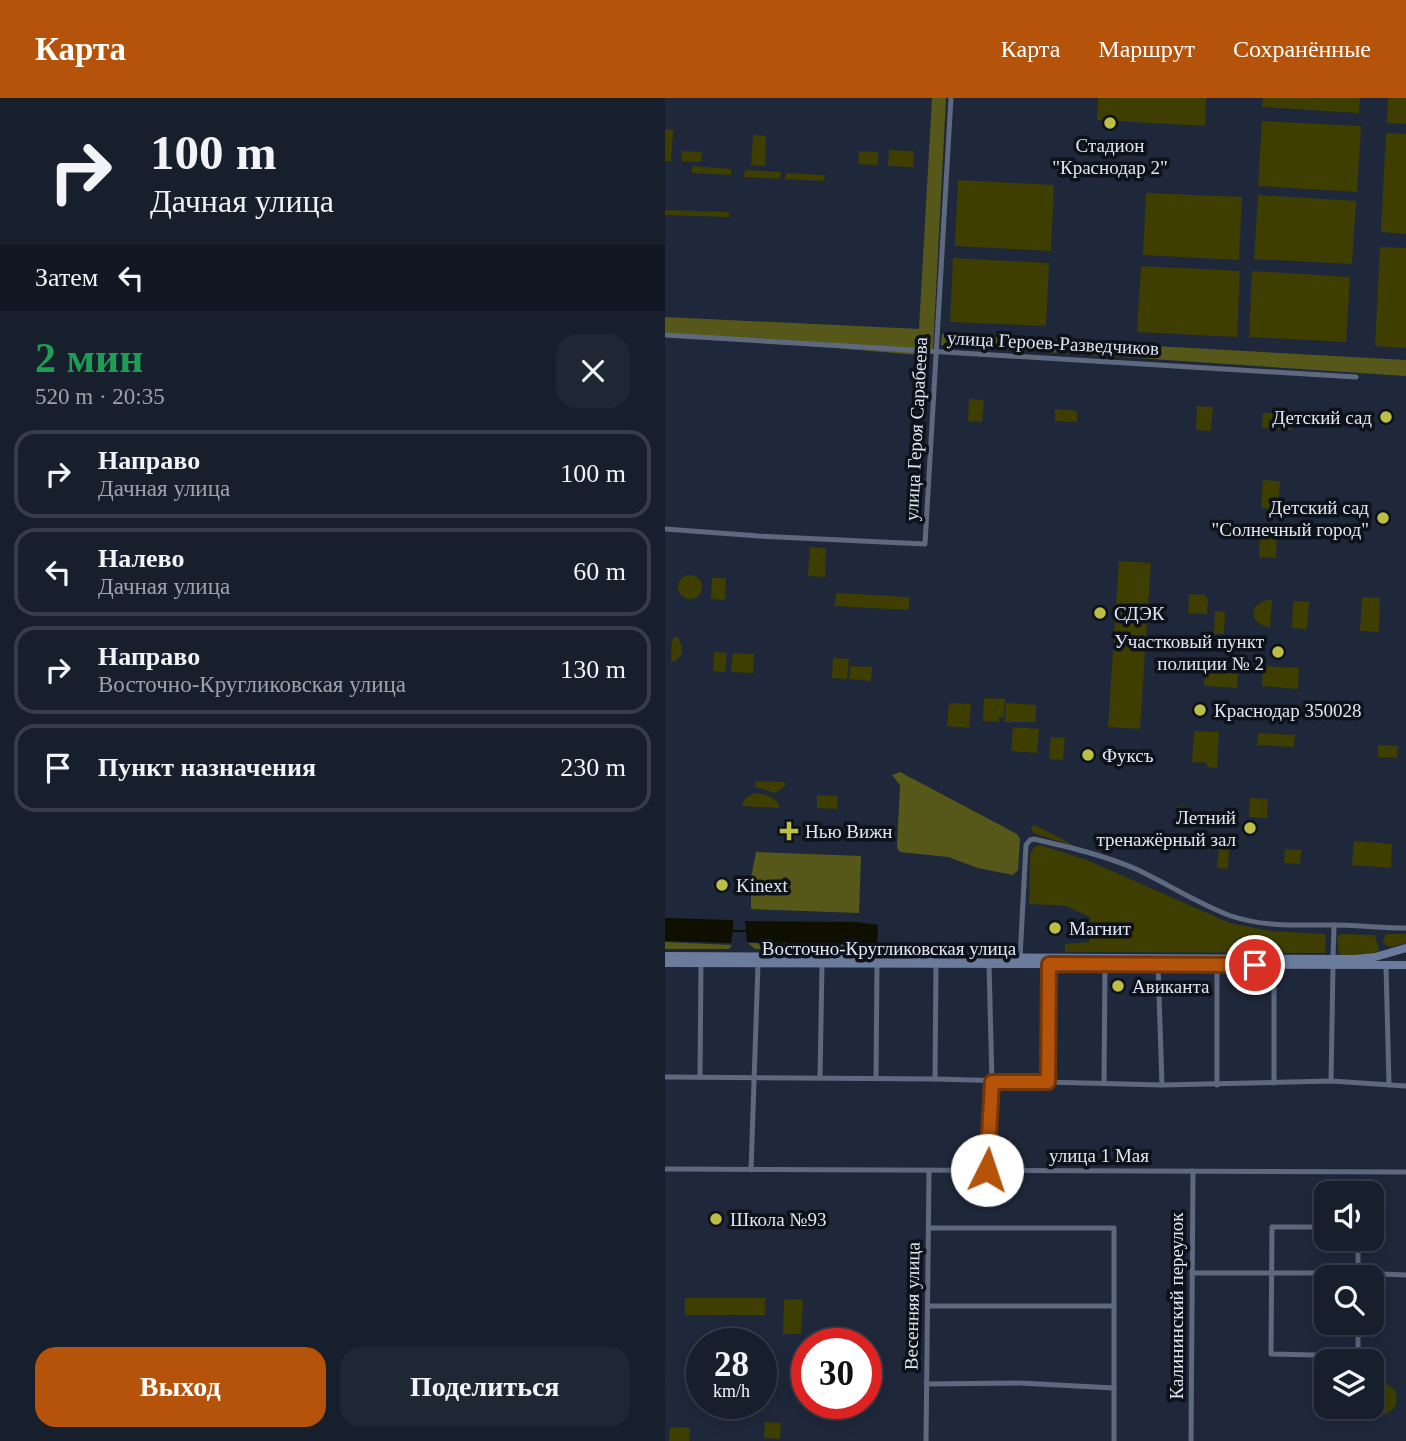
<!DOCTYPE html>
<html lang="ru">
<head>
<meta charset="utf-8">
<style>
	:root { --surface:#171e2c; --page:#202734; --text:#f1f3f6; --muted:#9ea2a9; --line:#363c48; --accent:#b45309 }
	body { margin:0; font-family:Georgia,serif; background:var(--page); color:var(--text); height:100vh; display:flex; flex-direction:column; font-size:26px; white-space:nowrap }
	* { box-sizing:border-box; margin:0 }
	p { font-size:23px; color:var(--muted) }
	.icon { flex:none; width:38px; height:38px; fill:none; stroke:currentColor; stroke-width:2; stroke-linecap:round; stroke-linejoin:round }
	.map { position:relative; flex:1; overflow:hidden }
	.sheet { display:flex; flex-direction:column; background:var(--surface); width:665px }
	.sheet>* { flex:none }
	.top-card { background:#171e2c; color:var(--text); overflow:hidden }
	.controls { position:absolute; left:649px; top:1083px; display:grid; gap:14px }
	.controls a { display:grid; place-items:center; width:70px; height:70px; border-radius:14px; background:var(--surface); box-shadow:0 4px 18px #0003,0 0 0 2px var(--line); font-size:35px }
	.speed { position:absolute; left:21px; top:1230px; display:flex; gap:14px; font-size:35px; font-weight:700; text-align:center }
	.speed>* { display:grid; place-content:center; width:91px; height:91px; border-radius:50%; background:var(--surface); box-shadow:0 4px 18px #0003,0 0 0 2px var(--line); line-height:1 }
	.speed small { font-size:18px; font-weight:400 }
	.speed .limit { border:10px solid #d22; background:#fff; color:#111 }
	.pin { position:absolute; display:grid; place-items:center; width:60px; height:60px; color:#fff; margin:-30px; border:4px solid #fff; border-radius:50%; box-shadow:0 2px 7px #0007 }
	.me { position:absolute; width:77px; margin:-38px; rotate:4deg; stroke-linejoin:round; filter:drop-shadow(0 0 5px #0008) }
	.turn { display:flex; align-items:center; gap:24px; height:147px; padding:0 35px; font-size:32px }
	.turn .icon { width:91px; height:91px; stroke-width:2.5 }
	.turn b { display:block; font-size:49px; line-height:60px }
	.then { display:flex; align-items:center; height:66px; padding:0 35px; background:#0003; gap:14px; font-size:26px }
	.round { display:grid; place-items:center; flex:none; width:74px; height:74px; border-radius:21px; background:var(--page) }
	.overview { display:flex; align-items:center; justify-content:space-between; height:119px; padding:0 35px }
	h1 { font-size:42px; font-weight:800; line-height:52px; color:#1e9e55 }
	.button { display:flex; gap:14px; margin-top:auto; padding:14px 35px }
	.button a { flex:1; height:80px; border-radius:21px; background:var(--accent); color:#fff; font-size:28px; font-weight:800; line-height:80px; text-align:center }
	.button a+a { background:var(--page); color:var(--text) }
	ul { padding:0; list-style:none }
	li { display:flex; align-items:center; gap:21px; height:88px; margin:0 14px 10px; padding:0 21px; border:4px solid var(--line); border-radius:21px }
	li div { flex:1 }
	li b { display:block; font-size:26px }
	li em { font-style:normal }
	header { display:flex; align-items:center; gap:42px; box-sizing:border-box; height:98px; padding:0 35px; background:var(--accent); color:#fff }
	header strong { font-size:33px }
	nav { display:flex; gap:38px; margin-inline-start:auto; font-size:24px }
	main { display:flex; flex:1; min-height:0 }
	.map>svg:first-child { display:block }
	.green { fill:#3d3e00 }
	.forest { fill:#56581a }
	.water { fill:#0f0f00 }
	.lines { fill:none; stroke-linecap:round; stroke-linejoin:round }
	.stream { stroke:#0f0f00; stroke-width:2 }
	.minor { stroke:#5e697f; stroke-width:5 }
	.secondary { stroke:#6b7b9c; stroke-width:8 }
	.route-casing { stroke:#753606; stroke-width:18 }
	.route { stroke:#b45309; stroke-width:12 }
	.poi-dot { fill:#bcbf44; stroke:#0d1119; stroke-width:2.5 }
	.labels { text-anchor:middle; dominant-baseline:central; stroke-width:7; stroke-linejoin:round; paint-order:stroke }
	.poi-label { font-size:19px; fill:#e0e6f3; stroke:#0d1119; text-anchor:start }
	.street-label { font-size:19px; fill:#e0e6f3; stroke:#0d1119 }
</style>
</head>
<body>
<header>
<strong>Карта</strong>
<nav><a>Карта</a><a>Маршрут</a><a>Сохранённые</a></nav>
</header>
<main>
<section class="sheet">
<div class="top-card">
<div class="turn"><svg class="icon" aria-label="right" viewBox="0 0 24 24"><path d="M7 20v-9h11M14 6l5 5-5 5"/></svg><div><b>100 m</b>Дачная улица</div></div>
<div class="then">Затем<svg class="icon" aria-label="left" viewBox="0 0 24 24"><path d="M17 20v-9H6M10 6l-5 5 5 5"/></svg></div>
</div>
<div class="overview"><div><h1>2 мин</h1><p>520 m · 20:35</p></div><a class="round"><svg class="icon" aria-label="close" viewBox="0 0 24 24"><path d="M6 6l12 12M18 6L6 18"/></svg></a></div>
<ul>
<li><svg class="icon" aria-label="right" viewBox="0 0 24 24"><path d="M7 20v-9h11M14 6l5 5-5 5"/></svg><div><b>Направо</b><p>Дачная улица</p></div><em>100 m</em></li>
<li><svg class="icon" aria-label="left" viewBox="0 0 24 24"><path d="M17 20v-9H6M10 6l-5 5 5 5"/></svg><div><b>Налево</b><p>Дачная улица</p></div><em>60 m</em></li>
<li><svg class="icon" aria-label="right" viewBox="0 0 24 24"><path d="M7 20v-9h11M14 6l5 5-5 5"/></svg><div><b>Направо</b><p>Восточно-Кругликовская улица</p></div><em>130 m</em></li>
<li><svg class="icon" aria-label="arrive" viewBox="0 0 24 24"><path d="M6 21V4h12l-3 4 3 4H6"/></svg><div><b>Пункт назначения</b></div><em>230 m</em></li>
</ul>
<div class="button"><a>Выход</a><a>Поделиться</a></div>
</section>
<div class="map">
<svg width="741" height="1343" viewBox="0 0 741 1343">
	<rect width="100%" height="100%" fill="#1f283b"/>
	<g class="green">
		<polygon points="433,0 541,0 540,28 432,22"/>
		<polygon points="598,0 695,0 694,15 597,9"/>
		<polygon points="723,0 741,0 741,26 722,25"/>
		<polygon points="597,23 696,28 692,94 593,88"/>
		<polygon points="0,31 8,32 6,63 0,63"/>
		<polygon points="721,35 741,36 741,136 716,134"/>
		<polygon points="88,37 101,38 100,68 86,67"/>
		<polygon points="224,52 249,53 248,69 223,68"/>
		<polygon points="17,53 37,54 36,64 17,63"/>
		<polygon points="194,53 213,54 213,67 193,66"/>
		<polygon points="27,68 66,71 66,77 27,75"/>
		<polygon points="80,72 116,74 115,81 79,79"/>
		<polygon points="121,75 160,77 159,83 120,81"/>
		<polygon points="293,82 389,87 386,153 290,148"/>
		<polygon points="481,95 577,99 574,162 478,157"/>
		<polygon points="593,97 691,103 687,166 589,161"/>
		<polygon points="0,112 64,114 64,119 0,117"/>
		<polygon points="715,149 741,150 741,250 710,248"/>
		<polygon points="288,160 384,165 381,228 285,224"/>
		<polygon points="476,168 575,173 572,239 472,234"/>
		<polygon points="587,173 685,179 681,244 584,239"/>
		<polygon points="304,301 319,302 317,324 303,323"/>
		<polygon points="532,308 548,309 546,333 531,332"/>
		<polygon points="390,311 412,313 412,324 390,323"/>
		<polygon points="598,315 612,315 612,320 609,322 611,327 611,331 597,330"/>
		<polygon points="614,315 627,316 627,332 613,331 613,327 616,325 613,320"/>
		<polygon points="598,382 615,383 613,411 596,410"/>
		<polygon points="595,431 612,432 611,460 594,459"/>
		<polygon points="145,449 161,450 160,479 143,478"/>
		<polygon points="454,463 486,465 475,631 443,629"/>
		<circle cx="25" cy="489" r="12"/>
		<polygon points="47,480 61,480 60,502 46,501"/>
		<polygon points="171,495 244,499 244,512 170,508"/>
		<polygon points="524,496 540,497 543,502 542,516 523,515"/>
		<polygon points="697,499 715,500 714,534 695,533"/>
		<path d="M602,502H607L605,529C585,527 582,507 602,502Z"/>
		<polygon points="628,503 644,504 642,531 627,530"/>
		<polygon points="550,513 560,514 559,536 549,536"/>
		<polygon points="10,539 13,539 17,550 17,556 12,562 6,564 7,542"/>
		<polygon points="49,554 62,555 60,574 48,573"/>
		<polygon points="68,555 89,556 88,575 66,574"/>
		<polygon points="168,560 184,561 182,581 167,580"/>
		<polygon points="185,568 207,569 206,583 184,581"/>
		<polygon points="598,568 634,570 633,591 597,588"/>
		<polygon points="540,570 573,572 572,590 539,588"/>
		<polygon points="319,600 340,601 339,619 334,619 334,624 318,623"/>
		<polygon points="284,605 306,606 304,630 282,628"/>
		<polygon points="341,605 371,607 370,624 340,624"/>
		<polygon points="348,629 374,631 372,655 346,653"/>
		<polygon points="529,633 554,634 552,670 542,669 542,665 527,664"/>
		<polygon points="593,635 630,637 629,649 592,647"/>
		<polygon points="386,639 400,640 398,662 384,661"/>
		<polygon points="713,647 733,648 732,660 713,659"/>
		<polygon points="90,683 120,684 120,688 110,695 90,689"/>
		<path d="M90,695C99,696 108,698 114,706V710L77,708C78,700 84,698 90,695Z"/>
		<polygon points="152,697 173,698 172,711 152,710"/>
		<polygon points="585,700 603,701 602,720 584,719"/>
		<polygon points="512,708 523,709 522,726 510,726"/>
		<polygon points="529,718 549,719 548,729 529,728"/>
		<polygon points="370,727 412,749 368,735 366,730 367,728"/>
		<polygon points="689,743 727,746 726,770 687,767"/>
		<polygon points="375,747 422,762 565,825 606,833 659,836 661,837 660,855 400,854 400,846 425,844 425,819 401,808 364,806 365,757 369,749"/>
		<polygon points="554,749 564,749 563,771 552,770"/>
		<polygon points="620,751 636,752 635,766 619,765"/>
		<path d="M677,836L710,837L714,853C701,857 687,860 674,856L672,841L674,837Z"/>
		<polygon points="721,836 741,836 741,845 726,849 720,847 718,843"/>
		<rect x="20" y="1200" width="80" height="17"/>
		<polygon points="119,1201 138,1202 136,1236 118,1236"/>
		<path d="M707,1284L721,1285L730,1292C741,1326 695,1318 675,1317L670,1315L664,1309H707Z"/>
		<polygon points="100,1324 116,1325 115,1341 99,1340"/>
		<polygon points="5,1329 25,1330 24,1343 4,1343"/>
	</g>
	<g class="forest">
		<polygon points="267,0 281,0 268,251 255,250 254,257 0,236 0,219 254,231"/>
		<polygon points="277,236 741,262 741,278 276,247"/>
		<polygon points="235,674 352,736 355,741 353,772 348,777 313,770 283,759 235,754 232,750 235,687 227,677"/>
		<polygon points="91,754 196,758 194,815 86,811 86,780"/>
		<polygon points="0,844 67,847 64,851 0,851"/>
		<polygon points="83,845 214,848 214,852 90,851"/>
	</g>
	<g class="water">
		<polygon points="0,820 68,822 68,833 66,845 0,843"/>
		<polygon points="80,823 192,824 213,827 212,847 82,844"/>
	</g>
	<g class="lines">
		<polyline class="stream" points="68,833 80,833"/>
		<g class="minor">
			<polyline points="0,237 691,279"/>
			<polyline points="0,431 94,438 260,446 286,0"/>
			<path d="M355,860L361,747L365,742L369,741C404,749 438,757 471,771C503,786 533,806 566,818C599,829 633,827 667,827C691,827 716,830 741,830"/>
			<polyline points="668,861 669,827"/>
			<polyline points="493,867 497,987"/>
			<polyline points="552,867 552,987"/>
			<polyline points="721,867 724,987"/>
			<polyline points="0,979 270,981 497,987 666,983 741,988"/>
			<polyline points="35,979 36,865"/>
			<polyline points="155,980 157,866"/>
			<polyline points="211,980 212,866"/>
			<polyline points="270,981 271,866"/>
			<polyline points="666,983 668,868"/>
			<polyline points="383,984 384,866"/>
			<polyline points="439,985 440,867"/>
			<polyline points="609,985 609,877"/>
			<polyline points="0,1071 741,1074"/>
			<polyline points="86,1072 93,866"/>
			<polyline points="322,1072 327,984 324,866"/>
			<polyline points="662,1129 607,1129 606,1256 693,1258 693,1225"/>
			<polyline points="264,1130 449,1130 449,1343"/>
			<polyline points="693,1141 693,1180"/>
			<polyline points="527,1175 693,1175 741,1177"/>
			<polyline points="263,1208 449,1208"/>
			<polyline points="261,1286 355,1285 449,1290"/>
			<polyline points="261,1343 264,1073"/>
			<polyline points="526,1343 528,1073"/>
		</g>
		<g class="secondary">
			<polyline points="0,858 690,861 710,859 741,850"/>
			<polyline points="0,865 741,867"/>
		</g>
	</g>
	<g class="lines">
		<g class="route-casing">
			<polyline id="route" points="322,1072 327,984 383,984 384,866 590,867"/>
		</g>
		<use href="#route" class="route"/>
	</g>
	<g class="poi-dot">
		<circle cx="445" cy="25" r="7"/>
		<circle cx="721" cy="319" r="7"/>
		<circle cx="718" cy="420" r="7"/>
		<circle cx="435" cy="515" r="7"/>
		<circle cx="613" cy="554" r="7"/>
		<circle cx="535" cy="612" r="7"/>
		<circle cx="423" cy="657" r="7"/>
		<circle cx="585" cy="730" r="7"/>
		<path d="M120.5 722.5h7v7h7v7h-7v7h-7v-7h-7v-7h7z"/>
		<circle cx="57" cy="787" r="7"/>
		<circle cx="390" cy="830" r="7"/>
		<circle cx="453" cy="888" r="7"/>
		<circle cx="51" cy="1121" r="7"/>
	</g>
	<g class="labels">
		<g class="poi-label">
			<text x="445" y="47" text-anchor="middle">Стадион<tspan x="445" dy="22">"Краснодар 2"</tspan></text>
			<text x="707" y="319" text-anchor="end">Детский сад</text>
			<text x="704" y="409" text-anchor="end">Детский сад<tspan x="704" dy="22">"Солнечный город"</tspan></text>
			<text x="449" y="515">СДЭК</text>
			<text x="599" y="543" text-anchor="end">Участковый пункт<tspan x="599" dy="22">полиции № 2</tspan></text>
			<text x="549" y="612">Краснодар 350028</text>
			<text x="437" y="657">Фуксъ</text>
			<text x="571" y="719" text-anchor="end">Летний<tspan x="571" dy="22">тренажёрный зал</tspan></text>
			<text x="140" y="733">Нью Вижн</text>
			<text x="71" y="787">Kinext</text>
			<text x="404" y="830">Магнит</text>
			<text x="467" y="888">Авиканта</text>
			<text x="65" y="1121">Школа №93</text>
		</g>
		<g class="street-label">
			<text transform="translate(388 245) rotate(3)">улица Героев-Разведчиков</text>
			<text transform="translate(251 331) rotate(-87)">улица Героя Сарабеева</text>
			<text x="224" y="850">Восточно-Кругликовская улица</text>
			<text x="434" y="1057">улица 1 Мая</text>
			<text transform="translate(247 1208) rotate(-89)">Весенняя улица</text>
			<text transform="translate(511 1208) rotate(-90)">Калининский переулок</text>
		</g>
	</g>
</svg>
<div class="controls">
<a><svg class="icon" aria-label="sound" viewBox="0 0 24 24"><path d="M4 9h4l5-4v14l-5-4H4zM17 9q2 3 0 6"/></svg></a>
<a><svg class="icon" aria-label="search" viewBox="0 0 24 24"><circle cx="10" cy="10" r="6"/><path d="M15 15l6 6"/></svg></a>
<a><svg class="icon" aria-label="layers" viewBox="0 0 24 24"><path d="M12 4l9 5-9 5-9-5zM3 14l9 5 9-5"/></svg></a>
</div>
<div class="speed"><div>28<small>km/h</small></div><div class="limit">30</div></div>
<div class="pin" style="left:590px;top:867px;background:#d93025"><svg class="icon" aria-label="arrive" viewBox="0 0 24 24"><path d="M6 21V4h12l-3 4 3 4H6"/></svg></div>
<svg class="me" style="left:322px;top:1072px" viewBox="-20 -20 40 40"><circle r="19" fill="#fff"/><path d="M0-13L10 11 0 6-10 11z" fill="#b45309"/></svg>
</div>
</main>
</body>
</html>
